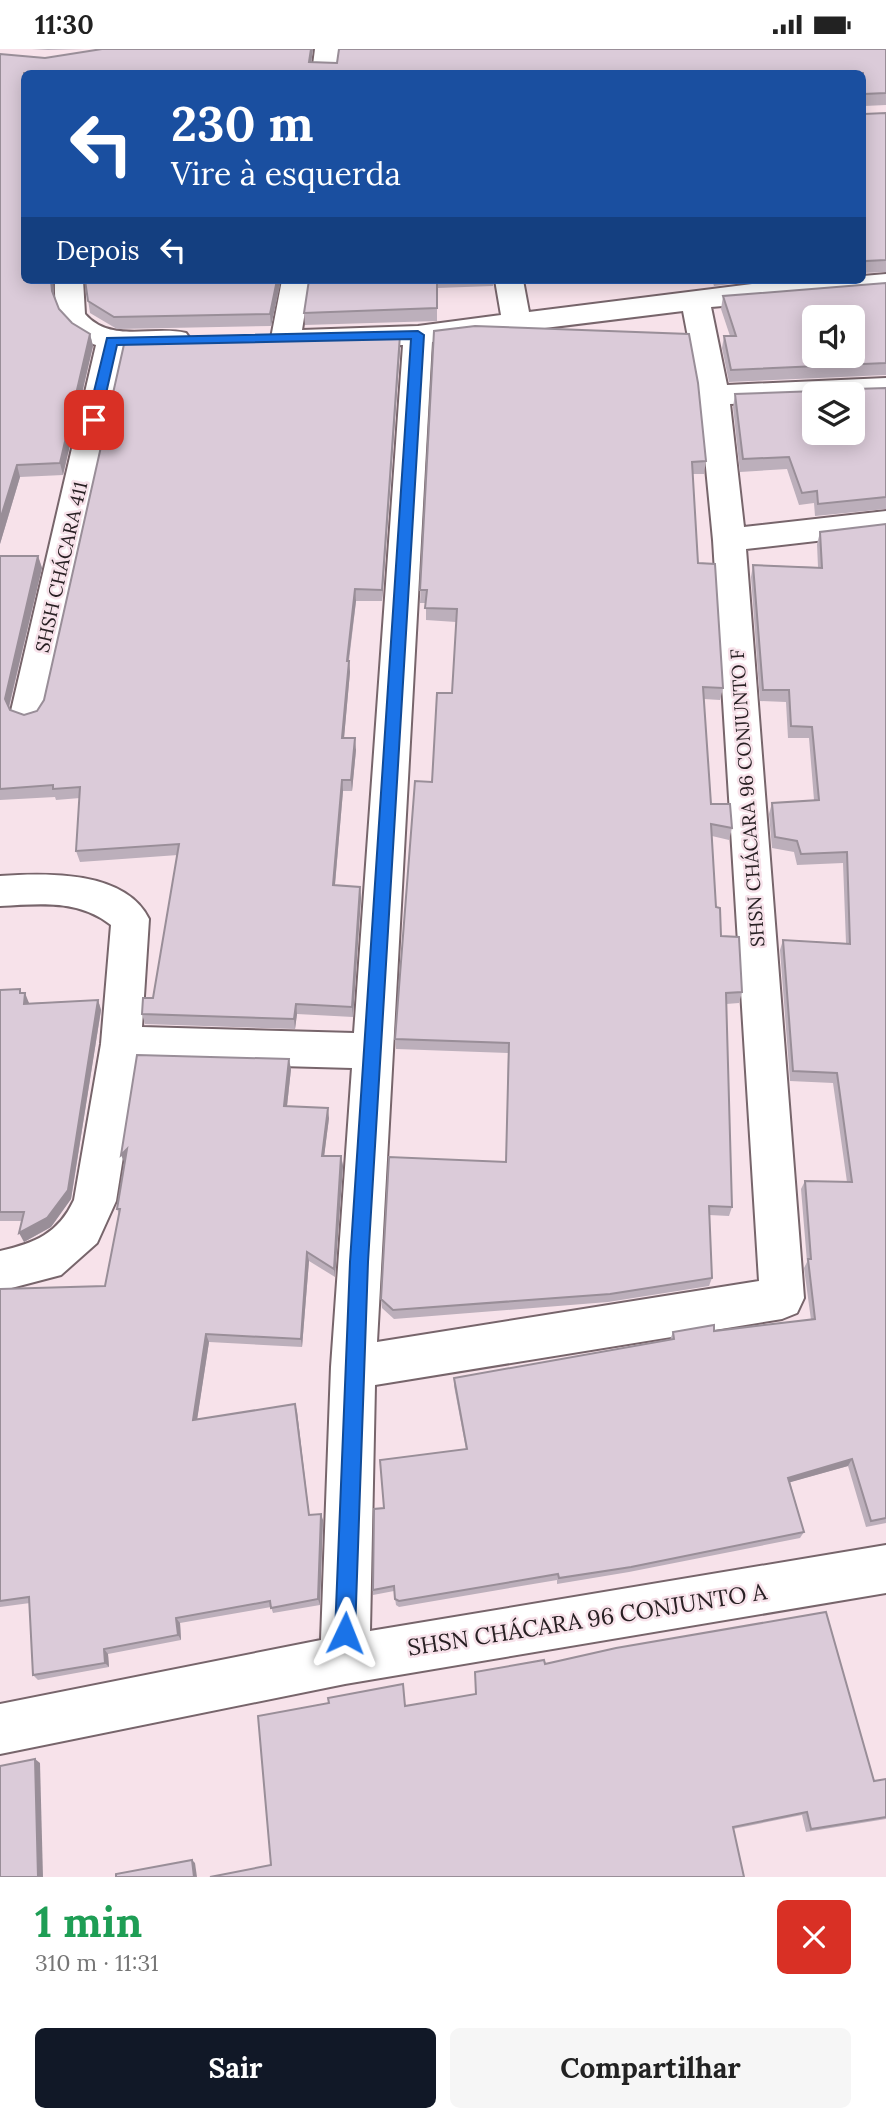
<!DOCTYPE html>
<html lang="pt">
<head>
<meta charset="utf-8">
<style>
	:root { --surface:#fff; --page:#f6f6f6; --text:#222; --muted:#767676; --accent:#111827 }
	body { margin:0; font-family:Lora,serif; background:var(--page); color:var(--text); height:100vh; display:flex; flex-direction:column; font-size:26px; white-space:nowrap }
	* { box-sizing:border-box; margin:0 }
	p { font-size:23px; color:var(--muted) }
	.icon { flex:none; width:38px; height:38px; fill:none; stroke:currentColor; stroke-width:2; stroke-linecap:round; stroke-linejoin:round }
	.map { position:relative; height:1828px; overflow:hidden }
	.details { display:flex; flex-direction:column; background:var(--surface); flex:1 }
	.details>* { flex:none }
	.hud { position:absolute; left:21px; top:21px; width:845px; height:214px; border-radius:10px; box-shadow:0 4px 18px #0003; background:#1a4fa0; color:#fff; overflow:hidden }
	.fabs { position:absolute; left:802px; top:256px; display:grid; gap:14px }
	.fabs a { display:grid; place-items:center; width:63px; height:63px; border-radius:10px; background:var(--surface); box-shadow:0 4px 18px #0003; font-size:35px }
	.pin { position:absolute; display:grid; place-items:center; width:60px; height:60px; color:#fff; margin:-30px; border-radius:14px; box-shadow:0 4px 10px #0006 }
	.me { position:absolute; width:77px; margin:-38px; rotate:2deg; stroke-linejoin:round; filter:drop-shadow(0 0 5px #0008) }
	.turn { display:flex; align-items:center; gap:24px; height:147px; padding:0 35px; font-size:32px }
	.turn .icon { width:91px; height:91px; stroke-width:2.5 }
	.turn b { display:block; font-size:49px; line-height:60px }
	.then { display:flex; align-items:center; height:66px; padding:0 35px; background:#0003; gap:14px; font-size:26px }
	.round { display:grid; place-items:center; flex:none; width:74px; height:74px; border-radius:10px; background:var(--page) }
	.overview { display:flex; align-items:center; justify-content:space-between; height:119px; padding:0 35px }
	h1 { font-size:42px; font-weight:800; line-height:52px; color:#1e9e55 }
	.primary-button { display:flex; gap:14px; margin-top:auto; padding:14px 35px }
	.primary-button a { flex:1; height:80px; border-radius:10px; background:var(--accent); color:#fff; font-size:28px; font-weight:800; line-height:80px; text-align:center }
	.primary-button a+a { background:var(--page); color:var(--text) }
	.status { display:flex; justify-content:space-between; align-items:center; height:49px; padding:0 35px; background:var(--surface); direction:ltr }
	.status svg { height:19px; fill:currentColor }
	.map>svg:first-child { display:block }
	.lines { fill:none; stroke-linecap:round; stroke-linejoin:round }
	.street-casing { stroke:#77656b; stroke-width:4 }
	.street { fill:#fff; fill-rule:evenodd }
	.wall { fill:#bcafbb }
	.shaded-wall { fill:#998e98 }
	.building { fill:#dbcbd9; stroke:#998e98; stroke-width:2; fill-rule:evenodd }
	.route { fill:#1a73e8; stroke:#114b97; stroke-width:2 }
	.labels { text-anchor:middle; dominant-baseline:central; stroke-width:5; stroke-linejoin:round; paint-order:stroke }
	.street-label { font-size:19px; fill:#282023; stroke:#f7e2ea }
	.near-street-label { font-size:23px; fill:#282023; stroke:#f7e2ea }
</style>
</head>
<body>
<div class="status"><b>11:30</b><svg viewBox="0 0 49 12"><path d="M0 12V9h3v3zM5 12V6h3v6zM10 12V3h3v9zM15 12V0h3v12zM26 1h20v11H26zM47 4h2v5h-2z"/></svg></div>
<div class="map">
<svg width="886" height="1828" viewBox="0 0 886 1828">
	<rect width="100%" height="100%" fill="#f7e2ea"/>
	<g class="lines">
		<g class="street-casing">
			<g id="street">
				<polygon points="315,0 339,0 336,24 312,24"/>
				<path d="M886,225V243L711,258L727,336L886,329V349L852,350V345H814V352L730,355L744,478L886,462V484L746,500L804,1249L797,1264L782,1270L375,1336L370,1582L886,1496V1544L345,1635L0,1705V1655L321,1591L331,1318L352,1019L138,1013L116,1152L97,1194L61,1226L0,1242V1202C35,1194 58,1185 74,1151L101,995L111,876C78,850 40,855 0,857V827C46,824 125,821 149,870L142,978L354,984L403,296L310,297L298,292L286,298L276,296L271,289L282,231H310L302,281L418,277L501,266L495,231H523L529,263L768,233L863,231V227ZM683,262L699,346L713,491L759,1232L377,1293L432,293Z"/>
				<path d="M55,231H83L85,265C111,295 153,276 186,284L191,291L186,298L125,301L45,662L40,671L28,675L16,671L11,662L96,296C60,285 54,267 55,231Z"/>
			</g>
		</g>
		<use href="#street" class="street"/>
	</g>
	<g class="wall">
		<polygon points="32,0 85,0 48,1"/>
		<polygon points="101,0 313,0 311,13 337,14 886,0 886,56 864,57 864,65 886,64 886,223 863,224 863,24 24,24 24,231 53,231 54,248 59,260 72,274 90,285 93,297 63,426 20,428 0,495 0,5 45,9"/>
		<polygon points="85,231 281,231 271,277 117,280 90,264"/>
		<polygon points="309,231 494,231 493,237 437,239 437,272 305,276 304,264"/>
		<polygon points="524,231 610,231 526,235"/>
		<polygon points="712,231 763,231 714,237"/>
		<polygon points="886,234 886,326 729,333 722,299 724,287 730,287 721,260 723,247"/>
		<polygon points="434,282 706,412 704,425 693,425 698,514 723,639 720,651 704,650 711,755 732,779 729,791 712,787 716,858 721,887 742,943 739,954 726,955 732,1158 729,1167 709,1166 712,1229 709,1237 608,1253 394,1270 382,1259 381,1250 506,1113 508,1004 396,1000 395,990 432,733 452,644 456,573 426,571 426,554 420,554"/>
		<polygon points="400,299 382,552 356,552 349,612 350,623 344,689 356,701 352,742 343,742 335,836 360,838 361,849 353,968 297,965 295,980 145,975 142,965 153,949 178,806 80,813 76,802 80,749 56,751 55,748 0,751 0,507 38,507 42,519 9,659 10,661 24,666 37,662"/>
		<polygon points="886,339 886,460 815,467 814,454 799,456 787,420 740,423 733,358 735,345"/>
		<polygon points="886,475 886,1474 866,1478 848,1417 790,1433 804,1483 800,1489 629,1523 557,1535 557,1531 399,1558 396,1556 394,1542 373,1546 373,1541 384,1459 466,1400 454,1337 454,1329 670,1291 673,1283 714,1282 811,1271 804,1219 807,1213 801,1140 805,1132 847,1133 833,1034 790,1032 780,901 783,891 846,894 843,814 797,816 794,803 772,799 769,765 772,754 814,751 809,689 788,689 786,653 760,652 751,528 753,516 818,518 817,495 820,483"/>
		<polygon points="0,941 22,944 29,954 98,951 101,961 71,1150 51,1178 24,1193 22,1172 0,1172"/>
		<polygon points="291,1020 287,1057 329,1069 324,1107 341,1107 343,1117 335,1228 309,1212 302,1298 209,1293 197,1370 295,1355 309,1466 323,1471 320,1556 273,1564 271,1558 180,1574 181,1591 108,1605 109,1618 38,1631 33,1626 30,1554 0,1558 0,1240 105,1237 119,1165 117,1160"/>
		<polygon points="545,1615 874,1732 886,1730 886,1770 806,1783 802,1766 733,1780 271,1816 405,1657 475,1645"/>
	</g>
	<g class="shaded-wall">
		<polygon points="311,0 313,0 310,24 309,13"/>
		<polygon points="51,231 53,231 54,254 52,242"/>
		<polygon points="277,231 281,231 271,277 270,265"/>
		<polygon points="90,285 93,297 63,426 60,414"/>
		<polygon points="400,286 400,299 382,552 382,541"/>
		<polygon points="17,416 20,428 0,495 0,471"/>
		<polygon points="38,507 42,519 8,661 5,650"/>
		<polygon points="355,540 356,552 347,623 347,612"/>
		<polygon points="349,612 350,623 343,700 342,689"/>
		<polygon points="355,689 356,701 352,742 351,731"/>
		<polygon points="342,731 343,742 334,846 333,836"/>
		<polygon points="360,838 361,849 353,968 352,958"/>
		<polygon points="25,944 29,954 28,965 24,955"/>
		<polygon points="98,951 101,961 71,1150 51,1178 24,1193 19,1184"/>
		<polygon points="296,955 297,965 295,980 294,970"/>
		<polygon points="289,1010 291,1020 286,1066 284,1057"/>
		<polygon points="328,1059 329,1069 323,1116 322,1107"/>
		<polygon points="127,1100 125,1115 121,1106"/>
		<polygon points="341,1107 343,1117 335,1228 334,1220"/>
		<polygon points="307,1203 309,1212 302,1298 301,1290"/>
		<polygon points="206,1285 209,1293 196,1378 193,1371"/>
		<polygon points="295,1355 297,1362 310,1472 309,1466"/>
		<polygon points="852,1410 848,1417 784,1435 788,1429"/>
		<polygon points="321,1465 323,1471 320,1556 318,1550"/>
		<polygon points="176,1569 180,1574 181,1591 178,1586"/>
		<polygon points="104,1600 108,1605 109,1618 105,1614"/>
		<polygon points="35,1710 40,1714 43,1828 38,1828"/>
		<polygon points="192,1811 195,1814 197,1828 194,1828"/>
	</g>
	<g class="building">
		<polygon points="102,0 311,0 309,13 337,14 339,0 886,0 886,44 864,45 864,65 886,64 886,211 866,212 863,216 863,24 24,24 24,231 51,231 52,242 59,260 72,274 90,285 60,414 17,416 0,471 0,5 45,9"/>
		<polygon points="85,231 277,231 270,265 114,268 88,252"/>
		<polygon points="309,231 437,231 437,259 304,264"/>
		<path d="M886,234V314L731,321L724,287H736L723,247ZM814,268H852V306H814Z"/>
		<polygon points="475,277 689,285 698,334 706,412 692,413 698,514 715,515 723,639 703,638 711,755 730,755 732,779 711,775 716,858 720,859 721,887 739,888 742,943 726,944 732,1158 709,1157 712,1229 610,1245 393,1261 381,1250 389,1108 506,1113 509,994 395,990 415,732 432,733 437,644 452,644 457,560 425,559 427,541 420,541 434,282"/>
		<polygon points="400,286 382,541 355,540 347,612 349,612 342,689 355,689 351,731 342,731 333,836 360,838 352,958 296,955 294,970 142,965 143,949 153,949 179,795 76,802 80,738 53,740 53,736 0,740 0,507 38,507 5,650 10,661 24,666 37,662 44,651 125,291"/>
		<path d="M819,335H852L855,340L886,339V448L818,455L817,442L802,444L789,408L743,410L735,345L817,342ZM814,345H852V383H814Z"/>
		<polygon points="886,475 886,1469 871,1472 852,1410 788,1429 804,1483 631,1518 559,1529 558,1525 399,1552 395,1550 394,1537 373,1541 374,1460 384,1459 380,1411 467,1400 454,1329 674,1290 673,1283 714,1276 714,1282 815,1270 808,1210 811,1210 805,1132 852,1133 837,1024 793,1022 783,891 850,895 847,803 801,805 797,792 775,788 772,754 819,751 812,678 791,677 789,641 763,641 753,516 822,519 820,483"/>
		<polygon points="20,940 20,944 25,944 24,955 98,951 68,1141 47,1169 19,1184 24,1163 0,1163 0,941"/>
		<polygon points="137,1006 289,1010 284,1057 328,1059 322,1107 341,1107 334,1220 307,1203 301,1290 206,1285 193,1371 295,1355 309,1466 321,1465 318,1550 271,1559 270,1552 176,1569 178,1586 104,1600 105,1614 33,1626 29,1548 0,1552 0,1240 105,1237 120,1160 117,1160 127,1100 121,1106"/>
		<polygon points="826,1563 874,1732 886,1730 886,1768 811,1780 807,1763 733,1778 744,1828 210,1828 271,1816 258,1667 329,1654 328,1649 403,1635 405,1657 476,1645 475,1623 544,1611 545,1615 616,1599"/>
		<polygon points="35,1710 38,1828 0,1828 0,1717"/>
		<polygon points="192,1811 194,1828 116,1828 116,1825"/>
	</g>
	<polygon class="route" points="418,282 424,286 368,1213 355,1584 353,1591 345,1594 338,1591 335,1584 350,1213 411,290 117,296 100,371 94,376 87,371 107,289"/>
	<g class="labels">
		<g class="street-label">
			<text transform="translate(61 518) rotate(-77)">SHSH CHÁCARA 411</text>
			<text transform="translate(747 749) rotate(-94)">SHSN CHÁCARA 96 CONJUNTO F</text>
		</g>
		<g class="near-street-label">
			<text transform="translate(587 1570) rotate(-9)">SHSN CHÁCARA 96 CONJUNTO A</text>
		</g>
	</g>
</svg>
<div class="fabs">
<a><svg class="icon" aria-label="sound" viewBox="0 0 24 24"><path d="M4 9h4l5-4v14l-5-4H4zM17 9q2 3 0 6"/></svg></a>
<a><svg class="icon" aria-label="layers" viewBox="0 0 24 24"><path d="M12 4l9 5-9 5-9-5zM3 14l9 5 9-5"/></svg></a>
</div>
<div class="pin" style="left:94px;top:371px;background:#d93025"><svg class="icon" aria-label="arrive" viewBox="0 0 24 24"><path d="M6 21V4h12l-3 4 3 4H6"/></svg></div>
<svg class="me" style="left:345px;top:1584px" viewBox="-20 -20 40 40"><path d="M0-17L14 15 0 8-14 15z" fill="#1a73e8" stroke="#fff" stroke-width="4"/></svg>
<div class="hud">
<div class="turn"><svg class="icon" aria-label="left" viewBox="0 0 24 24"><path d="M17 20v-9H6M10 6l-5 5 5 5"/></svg><div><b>230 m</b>Vire à esquerda</div></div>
<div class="then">Depois<svg class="icon" aria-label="left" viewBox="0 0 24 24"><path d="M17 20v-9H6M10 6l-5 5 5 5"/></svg></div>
</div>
</div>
<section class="details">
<div class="overview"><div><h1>1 min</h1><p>310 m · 11:31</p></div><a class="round" style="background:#d93025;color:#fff"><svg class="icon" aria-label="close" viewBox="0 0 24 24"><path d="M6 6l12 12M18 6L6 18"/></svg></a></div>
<div class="primary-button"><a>Sair</a><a>Compartilhar</a></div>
</section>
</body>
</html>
